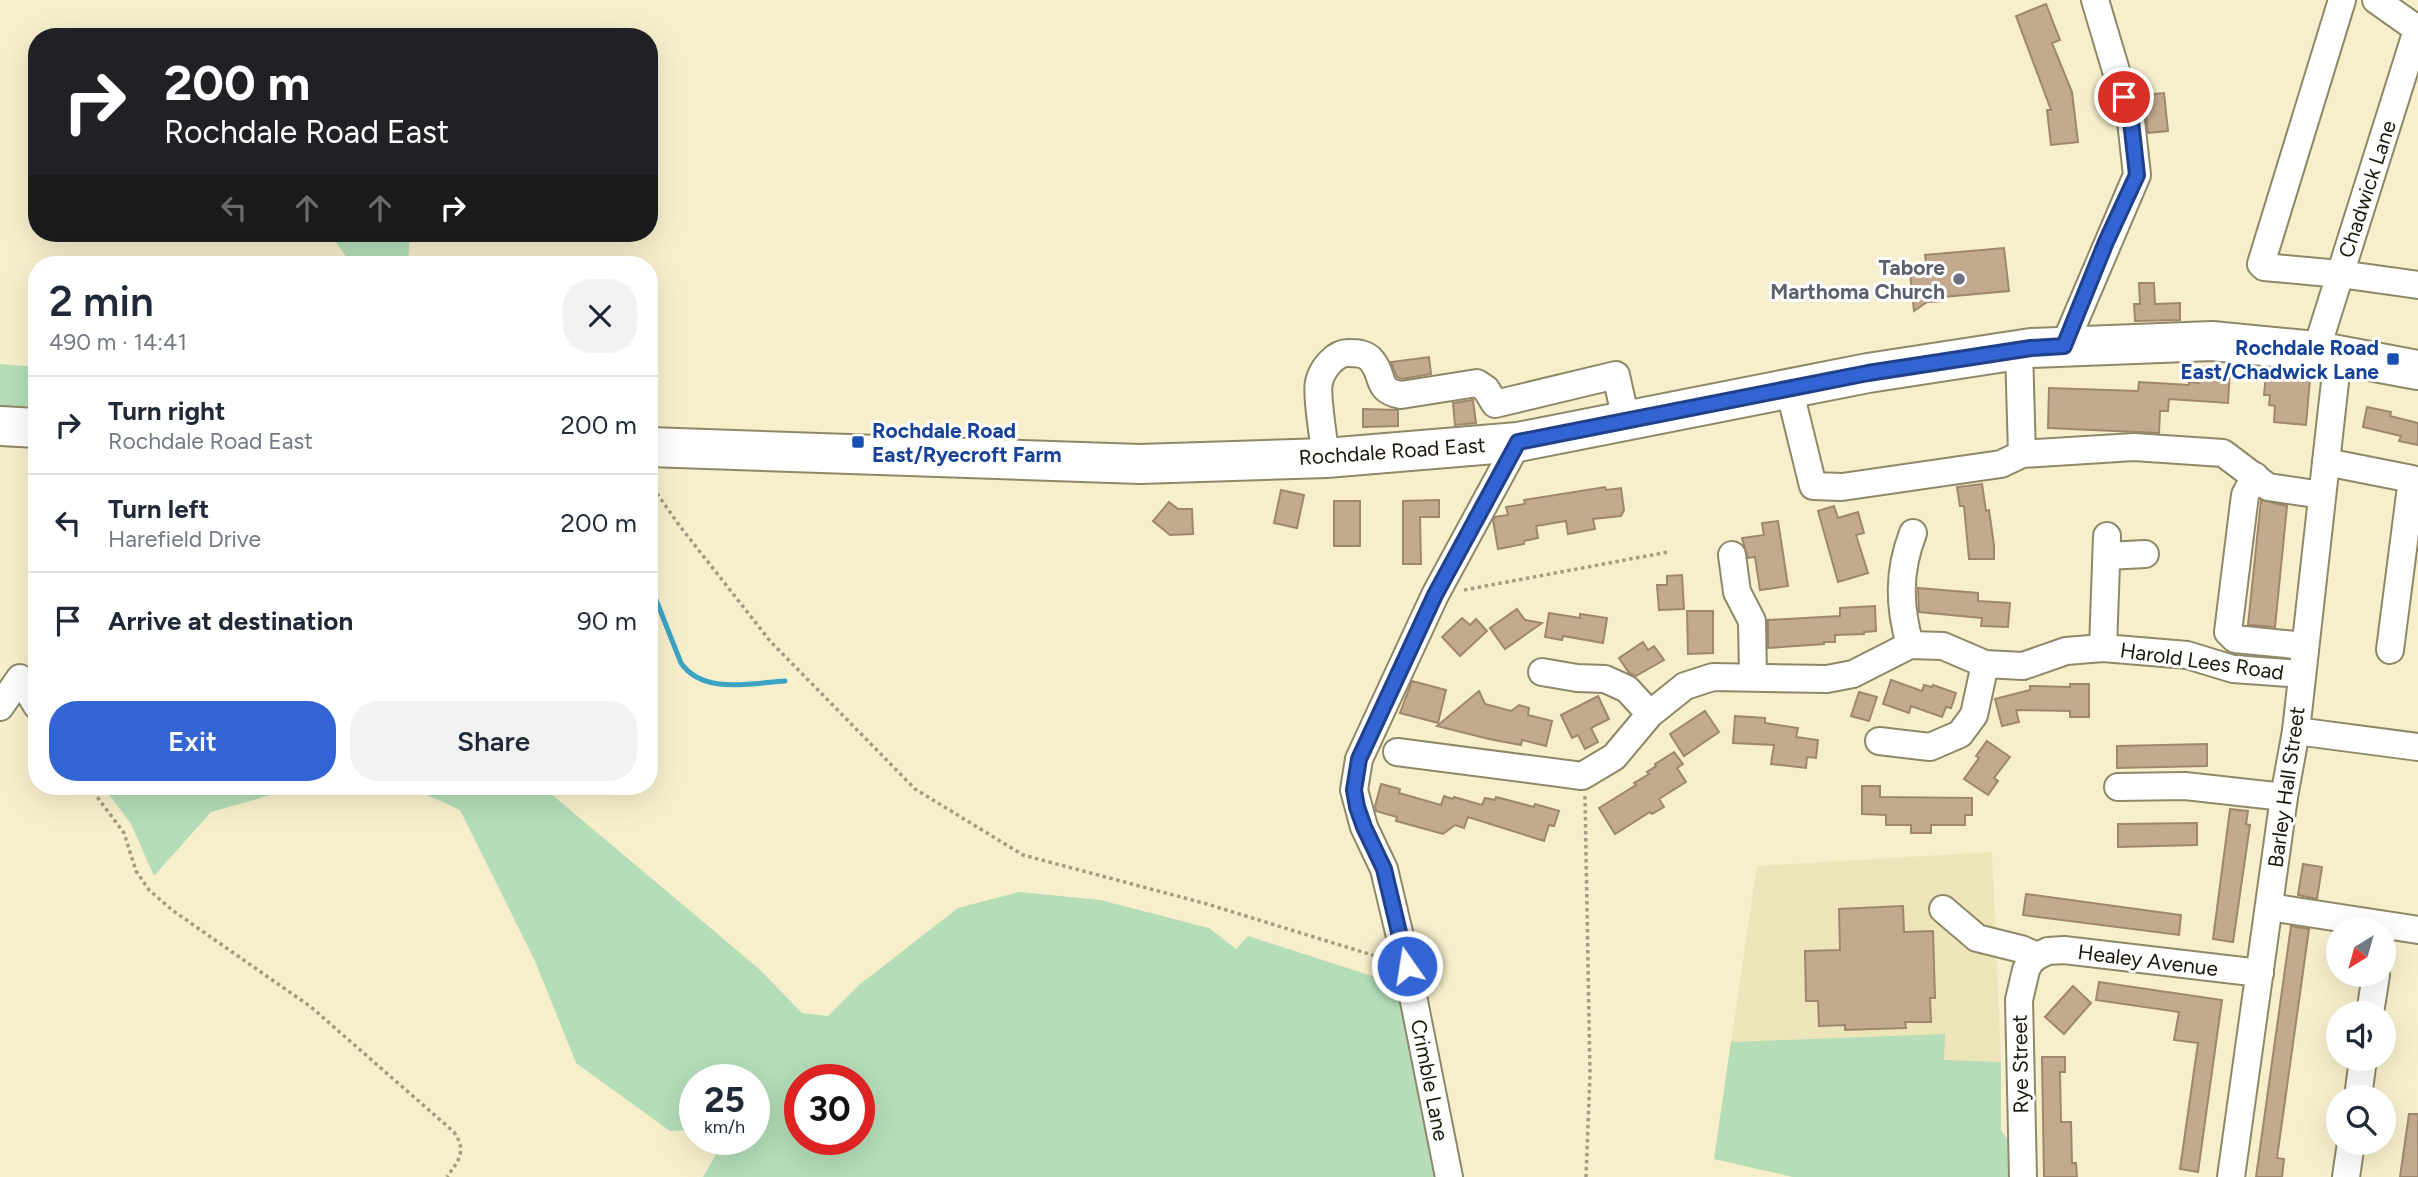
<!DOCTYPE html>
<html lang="en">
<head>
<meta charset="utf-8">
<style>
	:root { --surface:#fff; --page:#f2f2f3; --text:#1f2937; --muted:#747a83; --line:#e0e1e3; --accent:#3264d3 }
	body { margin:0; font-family:Figtree,sans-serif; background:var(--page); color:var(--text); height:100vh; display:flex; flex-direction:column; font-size:26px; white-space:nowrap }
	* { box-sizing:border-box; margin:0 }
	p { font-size:23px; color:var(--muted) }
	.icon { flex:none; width:38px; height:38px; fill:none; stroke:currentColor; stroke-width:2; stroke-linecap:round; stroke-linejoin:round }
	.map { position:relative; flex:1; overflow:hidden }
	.drawer { position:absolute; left:28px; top:256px; width:630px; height:539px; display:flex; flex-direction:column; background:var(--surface); border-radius:28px; box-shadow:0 7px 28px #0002 }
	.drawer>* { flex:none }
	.top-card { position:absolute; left:28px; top:28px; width:630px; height:214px; border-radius:28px; box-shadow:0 7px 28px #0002; background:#202124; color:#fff; overflow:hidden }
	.needle { width:46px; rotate:217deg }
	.fabs { position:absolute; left:2326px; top:917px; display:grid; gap:14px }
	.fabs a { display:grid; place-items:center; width:70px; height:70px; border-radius:50%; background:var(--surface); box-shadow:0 7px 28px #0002; font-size:35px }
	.speed { position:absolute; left:679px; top:1064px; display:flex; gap:14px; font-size:35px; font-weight:700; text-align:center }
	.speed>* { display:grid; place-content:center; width:91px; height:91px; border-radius:50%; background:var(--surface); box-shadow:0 7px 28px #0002; line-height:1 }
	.speed small { font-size:18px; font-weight:400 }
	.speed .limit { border:10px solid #d22; background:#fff; color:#111 }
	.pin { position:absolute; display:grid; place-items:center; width:60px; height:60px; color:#fff; margin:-30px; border:4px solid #fff; border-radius:50%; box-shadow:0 2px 7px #0007 }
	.me { position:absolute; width:77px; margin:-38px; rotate:347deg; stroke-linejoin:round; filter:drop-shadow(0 0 5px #0008) }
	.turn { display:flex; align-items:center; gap:24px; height:147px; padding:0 21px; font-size:32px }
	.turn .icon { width:91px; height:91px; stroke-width:2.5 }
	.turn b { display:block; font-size:49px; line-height:60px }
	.lanes { display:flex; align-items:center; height:66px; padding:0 21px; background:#0003; justify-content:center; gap:35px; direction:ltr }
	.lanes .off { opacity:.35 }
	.round { display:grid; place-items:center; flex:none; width:74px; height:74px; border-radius:28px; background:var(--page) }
	.head { display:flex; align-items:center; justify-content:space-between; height:119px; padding:0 21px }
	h1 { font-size:42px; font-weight:600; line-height:52px }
	.cta { display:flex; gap:14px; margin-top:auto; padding:14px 21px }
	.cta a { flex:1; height:80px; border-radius:28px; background:var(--accent); color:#fff; font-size:28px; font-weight:600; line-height:80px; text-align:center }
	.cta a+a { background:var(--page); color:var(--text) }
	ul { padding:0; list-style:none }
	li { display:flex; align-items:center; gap:21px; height:98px; padding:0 21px; border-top:2px solid var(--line) }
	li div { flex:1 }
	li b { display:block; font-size:26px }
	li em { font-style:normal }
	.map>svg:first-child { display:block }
	.built { fill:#eee4b9 }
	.green { fill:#b4ddb8; fill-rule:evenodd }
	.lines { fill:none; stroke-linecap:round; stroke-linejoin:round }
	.stream { stroke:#3ca3c4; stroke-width:5 }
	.building { fill:#c3aa8f; stroke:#9f866d; stroke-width:2 }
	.minor-casing { stroke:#8f8867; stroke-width:30 }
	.highway-casing { stroke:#8f8867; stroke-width:42 }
	.path { stroke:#a39c82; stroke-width:3.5; stroke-dasharray:3.5 3.5; stroke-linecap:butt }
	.minor { stroke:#fff; stroke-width:26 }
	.highway { stroke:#fff; stroke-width:38 }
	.route-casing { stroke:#204189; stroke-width:18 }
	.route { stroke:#3264d3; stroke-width:12 }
	.worship-dot { fill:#6b7280; stroke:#fff; stroke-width:2.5 }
	.transit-dot { fill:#1a4fb4; stroke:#fff; stroke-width:2.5 }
	.labels { text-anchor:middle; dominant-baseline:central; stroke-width:6; stroke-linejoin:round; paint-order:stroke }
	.street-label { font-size:21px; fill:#1a170a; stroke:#fff }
	.worship-label { font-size:21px; font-weight:bold; fill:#5b616d; stroke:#fff; text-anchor:end }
	.transit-label { font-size:21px; font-weight:bold; fill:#164399; stroke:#fff; text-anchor:end }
</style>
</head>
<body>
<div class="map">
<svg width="2418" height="1177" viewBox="0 0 2418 1177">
	<rect width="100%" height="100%" fill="#f7efcc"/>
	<polygon class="built" points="1992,852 2001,1062 2001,1130 2012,1146 1793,1177 1714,1159 1757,866"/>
	<g class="green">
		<polygon points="334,233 410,233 408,264 352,264 334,240"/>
		<polygon points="0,364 37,367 37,415 0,414"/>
		<polygon points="103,786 302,786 211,812 154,876 131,824"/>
		<path d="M407,786H554L550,793L758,968L802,1013L828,1016L859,985L958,908L1019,892L1100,900L1209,928L1236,949L1248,936L1403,986L1438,1177H703L725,1139H754V1080H695V1130L670,1131L576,1063L535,961L460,810ZM800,1080H859V1139H800Z"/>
		<polygon points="1945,1034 1944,1060 2001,1062 2001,1130 2012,1146 2011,1177 1793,1177 1714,1159 1731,1042"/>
	</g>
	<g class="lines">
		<path class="stream" d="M649,582L681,663C703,695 752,683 785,681"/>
	</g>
	<g class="building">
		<polygon points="2046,4 2060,40 2052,43 2072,92 2078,142 2051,145 2047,110 2051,110 2016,16"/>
		<polygon points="2164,93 2168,131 2148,133 2144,95"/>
		<polygon points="2004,248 2009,291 1943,297 1943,301 1927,302 1914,311 1910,273 1926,262 1925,255"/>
		<polygon points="2139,283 2154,283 2155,304 2180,303 2180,320 2135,321 2134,304 2140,304"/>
		<polygon points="1429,357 1431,374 1402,379 1397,377 1391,362"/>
		<polygon points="2200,367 2230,369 2228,403 2169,399 2168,411 2160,411 2159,433 2048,428 2049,388 2138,391 2139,382 2189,385 2189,382 2199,383"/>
		<polygon points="2266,374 2310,379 2306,425 2274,422 2275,406 2269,405 2270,395 2264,395"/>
		<polygon points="1473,400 1476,423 1455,425 1453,403"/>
		<polygon points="2367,407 2391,412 2390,416 2418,423 2418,445 2399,441 2401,436 2363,427"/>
		<polygon points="1363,409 1398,410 1398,426 1363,427"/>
		<polygon points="1982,484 1986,511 1989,510 1994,545 1994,559 1969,559 1964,506 1960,506 1957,487"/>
		<polygon points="1605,487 1606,490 1621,488 1624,510 1621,516 1593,519 1595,529 1568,534 1566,521 1536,526 1538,538 1524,541 1524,544 1498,549 1493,520 1495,517 1508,515 1506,507 1525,504 1524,500"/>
		<polygon points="1281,490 1304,495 1297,528 1274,523"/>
		<polygon points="1439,500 1439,517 1420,517 1421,564 1403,564 1403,501"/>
		<polygon points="2261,500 2287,506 2275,627 2248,625"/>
		<rect x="1334" y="501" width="26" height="45"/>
		<polygon points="1169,502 1178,509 1192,509 1193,534 1170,535 1153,521"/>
		<polygon points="1834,506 1838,518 1858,512 1864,533 1856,535 1868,573 1838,582 1818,511"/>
		<polygon points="1778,521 1788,586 1760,590 1755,557 1748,558 1742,538 1764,535 1762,523"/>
		<polygon points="1682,575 1684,609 1659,610 1657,585 1667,585 1667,576"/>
		<polygon points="1918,588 1978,593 1978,601 2010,603 2008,627 1981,626 1982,618 1919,612"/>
		<polygon points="1875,606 1876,631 1864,632 1864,634 1835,635 1835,642 1824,642 1824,644 1768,648 1768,620 1840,616 1840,608"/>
		<polygon points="1517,609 1525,620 1542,623 1505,649 1490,628"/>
		<polygon points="1687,611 1713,611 1713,653 1688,654"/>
		<polygon points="1549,613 1580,618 1580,614 1607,618 1603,643 1563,636 1562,640 1545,637"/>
		<polygon points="1462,618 1470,625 1476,619 1487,631 1460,656 1442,637"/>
		<polygon points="1643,642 1648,650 1654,646 1664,660 1636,676 1629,673 1619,658"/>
		<polygon points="1891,680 1922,691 1924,685 1932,687 1933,685 1956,693 1951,708 1946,707 1942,717 1911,706 1909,713 1883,704"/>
		<polygon points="1412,681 1446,690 1438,723 1400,713"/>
		<polygon points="2070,684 2089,684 2089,717 2070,717 2070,711 2016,710 2019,722 2002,726 1995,699 2030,690 2030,686 2070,687"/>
		<polygon points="1479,691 1485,704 1511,711 1519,705 1529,708 1528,715 1552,721 1546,746 1522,740 1521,745 1489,739 1437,726"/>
		<polygon points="1859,692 1877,697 1869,721 1851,716"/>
		<polygon points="1598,696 1609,719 1591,728 1598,742 1585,749 1578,735 1572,738 1561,715"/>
		<polygon points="1705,711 1719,732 1684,756 1670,734"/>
		<polygon points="1735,716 1765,718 1765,723 1798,728 1796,737 1818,740 1816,758 1807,757 1806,768 1771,764 1774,745 1733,743"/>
		<polygon points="1987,741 2010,757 1994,778 1998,781 1988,795 1964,779 1979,758 1976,756"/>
		<polygon points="2207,744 2207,766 2117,768 2117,746"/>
		<polygon points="1674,752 1683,764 1677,768 1686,782 1659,799 1664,807 1652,814 1650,812 1615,834 1599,808 1636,785 1634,783 1649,774 1647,772 1656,766 1655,764"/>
		<polygon points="1381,784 1400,789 1399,793 1441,805 1444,796 1453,799 1454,797 1482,805 1485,798 1495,800 1496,797 1534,807 1535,804 1559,811 1554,826 1549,825 1544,841 1468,817 1464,828 1455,825 1443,834 1396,821 1397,817 1376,811 1375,806"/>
		<polygon points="1862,786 1880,786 1880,797 1972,798 1972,815 1965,815 1965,825 1931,825 1931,833 1911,833 1911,825 1886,825 1886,815 1862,814"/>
		<polygon points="2230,809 2248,811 2246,824 2250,825 2233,942 2213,939"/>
		<polygon points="2197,823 2197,845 2118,847 2118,824"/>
		<polygon points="2303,864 2322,867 2317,899 2298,895"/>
		<polygon points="2026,894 2181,915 2179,935 2023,915"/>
		<polygon points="1903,906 1904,932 1933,931 1935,998 1930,998 1931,1022 1905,1022 1906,1028 1845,1030 1845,1025 1819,1026 1818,1001 1806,1001 1805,951 1840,950 1839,909"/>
		<polygon points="2291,926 2309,929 2277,1158 2284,1159 2282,1177 2256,1177"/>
		<polygon points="2099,982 2222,1000 2198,1172 2180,1169 2198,1043 2174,1040 2179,1012 2096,1000"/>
		<polygon points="2073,986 2091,1003 2064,1034 2045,1017"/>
		<polygon points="2042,1057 2065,1057 2065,1072 2060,1072 2061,1122 2071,1122 2072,1163 2076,1163 2077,1177 2044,1177"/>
		<polygon points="2409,1114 2418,1114 2418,1177 2400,1177"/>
	</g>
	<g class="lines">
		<g class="minor-casing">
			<g id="minor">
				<polyline points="2342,0 2261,264 2264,267 2340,274 2418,285"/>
				<polyline points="2376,0 2417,29"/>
				<polyline points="2064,346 2137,175 2131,121 2095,0"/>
				<polyline points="2316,351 2418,27"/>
				<polyline points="1789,388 1813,486 1842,487 2001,464 2022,454 2019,350"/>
				<polyline points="2022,454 2134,447 2223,453 2268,487 2322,495"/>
				<path d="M1326,458C1324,442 1316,394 1319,382C1322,369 1335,353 1348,353C1357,353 1366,353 1372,361C1385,377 1375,390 1401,395L1477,383L1486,389L1495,404L1616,375L1626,420"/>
				<polyline points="2326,462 2412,479 2390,650"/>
				<polyline points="2255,476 2245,495 2228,632 2235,639 2305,646"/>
				<polyline points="1732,555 1737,592 1752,621 1753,677"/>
				<polyline points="2107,556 2145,554"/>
				<path d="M1910,645C1899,606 1898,572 1913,533"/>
				<polyline points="2103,648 2107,536"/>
				<polyline points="1542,672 1577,678 1605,679 1627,689 1650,714"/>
				<polyline points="0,707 20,678 37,706"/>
				<polyline points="2296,731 2418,747"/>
				<polyline points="1879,741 1930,747 1960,734 1974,715 1985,664"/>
				<polyline points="1397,752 1582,776 1614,757 1650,714 1685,686 1713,677 1827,679 1853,674 1910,645 1943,646 1985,664 2023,666 2066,651 2103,648 2187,655 2233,669 2302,674"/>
				<polyline points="2118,787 2185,786 2284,797"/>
				<polyline points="2269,907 2418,930"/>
				<polyline points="1943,909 1977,938 2021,949 2037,956"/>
				<polyline points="2370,1013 2376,975"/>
				<polyline points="2358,1097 2363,1059"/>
				<polyline points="1449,1177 1407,966 1384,869 1364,827 1354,790 1359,759 1435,595 1518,442"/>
				<polyline points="2023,1177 2019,1000 2026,970 2030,962 2037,956 2048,951 2064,950 2260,973"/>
				<polyline points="2231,1177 2284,797 2296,731 2338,355"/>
				<polyline points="2346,1177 2351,1143"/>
			</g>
		</g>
		<g class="highway-casing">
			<g id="highway">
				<polyline points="0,426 37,428"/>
				<polyline points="649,447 1140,464 1326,458 1518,442 1868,373 2031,348 2212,341 2316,351 2418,370"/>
			</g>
		</g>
		<g class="path">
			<polyline points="649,482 679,525 770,641 915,789 1023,855 1207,904 1382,958"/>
			<polyline points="1464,590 1668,552"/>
			<path d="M89,786L124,833L136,871L149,890L172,910L311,1007L454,1132C467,1151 459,1160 447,1177"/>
			<polyline points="1585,796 1590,1074 1586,1177"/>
		</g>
		<use href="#minor" class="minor"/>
		<use href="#highway" class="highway"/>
	</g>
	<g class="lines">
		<g class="route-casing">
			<polyline id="route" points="1407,966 1384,869 1364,827 1357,807 1354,790 1359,759 1435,595 1518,442 1868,373 2031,348 2064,346 2106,242 2137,175 2131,121 2124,97"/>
		</g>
		<use href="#route" class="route"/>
	</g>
	<circle class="worship-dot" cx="1959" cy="279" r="7"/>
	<g class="transit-dot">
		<rect x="2386" y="352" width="14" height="14" rx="3.5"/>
		<rect x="851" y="435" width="14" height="14" rx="3.5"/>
	</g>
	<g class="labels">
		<g class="street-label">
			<text transform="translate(2367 189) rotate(-72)">Chadwick Lane</text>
			<text transform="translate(1392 451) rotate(-4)">Rochdale Road East</text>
			<text transform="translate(2202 661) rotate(8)">Harold Lees Road</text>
			<text transform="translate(2286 787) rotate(-82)">Barley Hall Street</text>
			<text transform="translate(2148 960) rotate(7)">Healey Avenue</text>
			<text transform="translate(2020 1064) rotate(-91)">Rye Street</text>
			<text transform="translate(1430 1080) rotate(79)">Crimble Lane</text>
		</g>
		<g class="worship-label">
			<text x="1945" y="267">Tabore<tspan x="1945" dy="24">Marthoma Church</tspan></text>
		</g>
		<g class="transit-label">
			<text x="2379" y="347">Rochdale Road<tspan x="2379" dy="24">East/Chadwick Lane</tspan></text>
			<text x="872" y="430" text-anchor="start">Rochdale Road<tspan x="872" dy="24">East/Ryecroft Farm</tspan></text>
		</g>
	</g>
</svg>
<div class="fabs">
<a><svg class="needle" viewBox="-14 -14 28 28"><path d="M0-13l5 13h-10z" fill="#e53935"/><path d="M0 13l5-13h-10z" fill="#747a83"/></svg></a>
<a><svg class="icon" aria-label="sound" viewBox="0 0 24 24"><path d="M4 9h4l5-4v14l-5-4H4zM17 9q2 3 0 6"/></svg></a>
<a><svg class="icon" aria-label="search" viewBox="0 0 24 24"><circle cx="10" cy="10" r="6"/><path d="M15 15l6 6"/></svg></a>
</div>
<div class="speed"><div>25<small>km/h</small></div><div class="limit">30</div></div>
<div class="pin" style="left:2124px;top:97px;background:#d93025"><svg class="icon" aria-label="arrive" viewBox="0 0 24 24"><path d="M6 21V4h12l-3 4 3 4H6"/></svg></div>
<svg class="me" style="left:1407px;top:966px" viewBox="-20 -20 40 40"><circle r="17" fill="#3264d3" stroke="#fff" stroke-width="3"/><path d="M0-11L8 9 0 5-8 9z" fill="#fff"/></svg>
<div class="top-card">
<div class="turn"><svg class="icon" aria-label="right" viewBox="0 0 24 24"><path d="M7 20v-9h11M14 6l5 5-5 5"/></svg><div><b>200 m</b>Rochdale Road East</div></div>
<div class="lanes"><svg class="icon off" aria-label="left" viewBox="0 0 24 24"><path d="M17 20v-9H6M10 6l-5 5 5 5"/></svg><svg class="icon off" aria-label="ahead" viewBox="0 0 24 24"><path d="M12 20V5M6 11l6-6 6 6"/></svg><svg class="icon off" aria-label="ahead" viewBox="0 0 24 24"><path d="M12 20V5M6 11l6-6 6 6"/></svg><svg class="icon" aria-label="right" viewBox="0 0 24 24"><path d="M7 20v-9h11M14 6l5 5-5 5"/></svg></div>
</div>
<section class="drawer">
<div class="head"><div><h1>2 min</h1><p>490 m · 14:41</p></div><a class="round"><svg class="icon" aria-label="close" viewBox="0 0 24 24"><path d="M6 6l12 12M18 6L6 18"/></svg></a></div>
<ul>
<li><svg class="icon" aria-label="right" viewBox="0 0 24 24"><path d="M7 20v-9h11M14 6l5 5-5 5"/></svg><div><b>Turn right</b><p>Rochdale Road East</p></div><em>200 m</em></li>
<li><svg class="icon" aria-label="left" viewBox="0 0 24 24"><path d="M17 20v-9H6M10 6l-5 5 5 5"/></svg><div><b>Turn left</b><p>Harefield Drive</p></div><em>200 m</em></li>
<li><svg class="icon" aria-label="arrive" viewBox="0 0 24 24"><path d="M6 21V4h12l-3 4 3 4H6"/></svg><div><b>Arrive at destination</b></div><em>90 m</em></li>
</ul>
<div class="cta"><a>Exit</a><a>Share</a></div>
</section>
</div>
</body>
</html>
